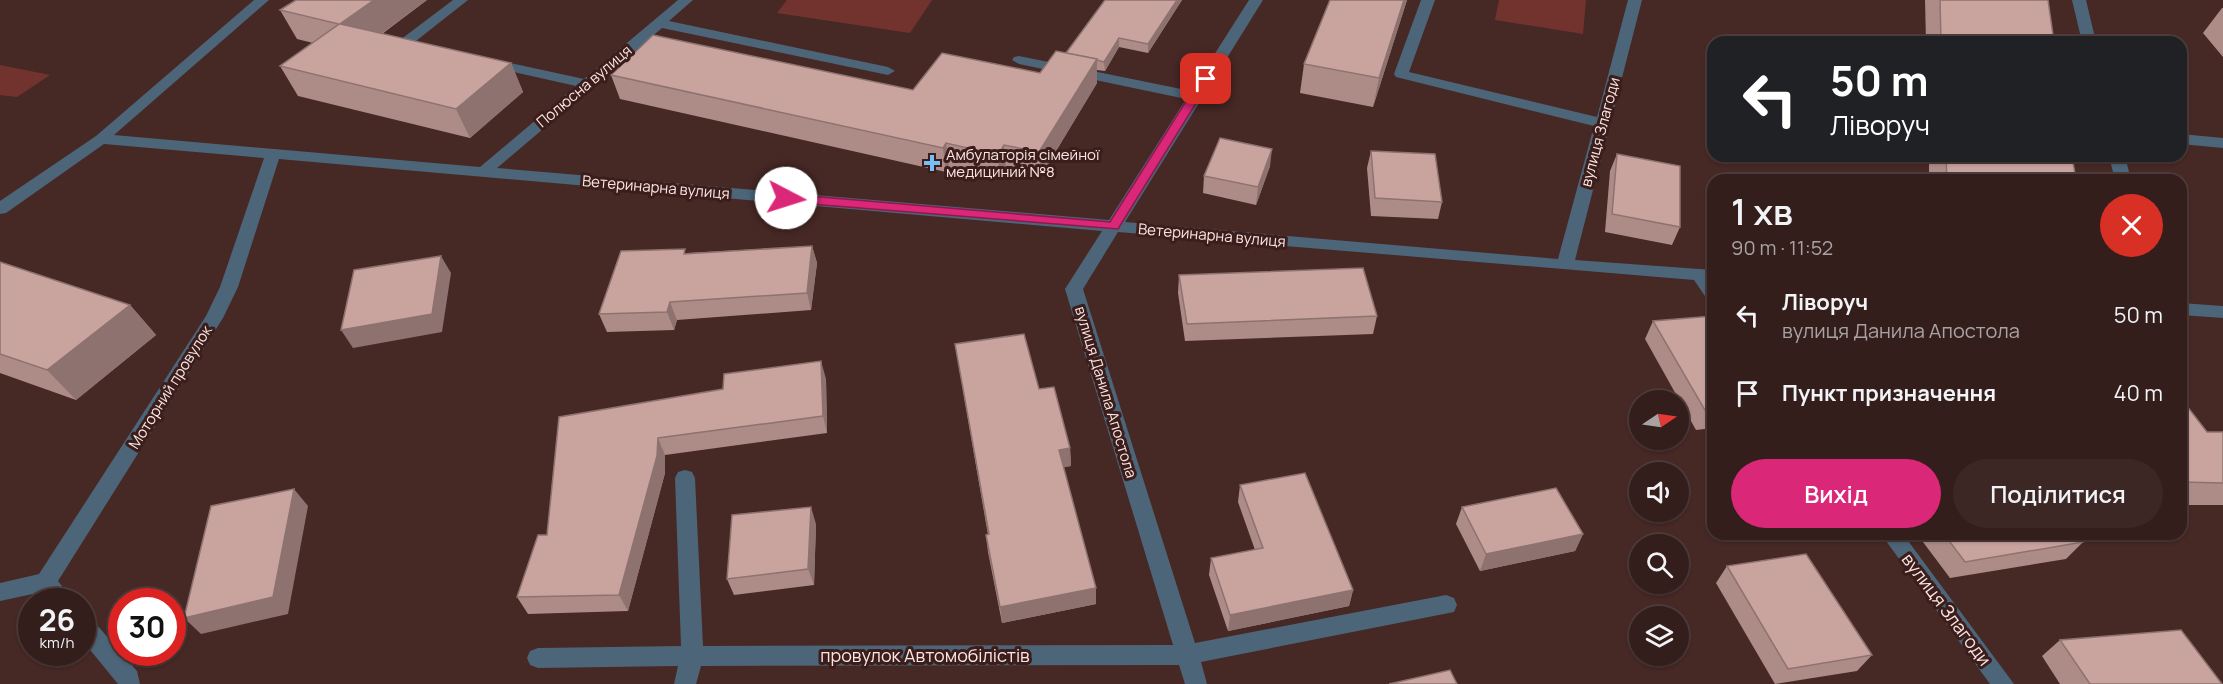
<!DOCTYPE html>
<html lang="uk">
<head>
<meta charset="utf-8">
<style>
	:root { --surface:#341e1c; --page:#3c2725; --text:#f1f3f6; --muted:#a9a2a3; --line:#4e3c3b; --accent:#db2777 }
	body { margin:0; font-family:Manrope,sans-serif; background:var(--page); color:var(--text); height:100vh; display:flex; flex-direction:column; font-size:22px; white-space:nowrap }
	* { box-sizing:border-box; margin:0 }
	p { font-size:20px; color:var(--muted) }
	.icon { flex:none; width:33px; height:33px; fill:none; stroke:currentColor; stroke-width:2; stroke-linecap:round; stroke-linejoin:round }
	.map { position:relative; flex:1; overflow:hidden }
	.sheet { position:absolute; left:1707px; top:174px; width:480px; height:366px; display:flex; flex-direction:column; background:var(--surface); border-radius:18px; box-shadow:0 2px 4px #0004,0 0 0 2px var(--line) }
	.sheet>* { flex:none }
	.guide { position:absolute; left:1707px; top:36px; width:480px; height:126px; border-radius:18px; box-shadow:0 2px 4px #0004,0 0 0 2px var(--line); background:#202124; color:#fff; overflow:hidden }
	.needle { width:39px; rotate:77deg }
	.tools { position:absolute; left:1629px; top:390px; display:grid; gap:12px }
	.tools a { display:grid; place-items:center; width:60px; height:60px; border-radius:50%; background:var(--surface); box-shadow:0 2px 4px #0004,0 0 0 2px var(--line); font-size:30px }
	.speed { position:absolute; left:18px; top:588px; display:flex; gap:12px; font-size:30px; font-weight:700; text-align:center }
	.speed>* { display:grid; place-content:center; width:78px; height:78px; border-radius:50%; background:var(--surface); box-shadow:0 2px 4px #0004,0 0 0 2px var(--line); line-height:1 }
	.speed small { font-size:15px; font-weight:400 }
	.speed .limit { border:9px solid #d22; background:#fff; color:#111 }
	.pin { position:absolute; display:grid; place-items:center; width:51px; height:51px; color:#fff; margin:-26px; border-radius:12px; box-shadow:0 3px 9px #0006 }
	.me { position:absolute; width:66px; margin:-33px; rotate:95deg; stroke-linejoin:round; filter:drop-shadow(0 0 4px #0008) }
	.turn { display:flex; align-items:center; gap:21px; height:126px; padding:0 24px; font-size:27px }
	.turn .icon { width:78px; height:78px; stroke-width:2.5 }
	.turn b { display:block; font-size:42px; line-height:51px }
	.round { display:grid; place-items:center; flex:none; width:63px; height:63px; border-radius:32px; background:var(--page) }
	.head { display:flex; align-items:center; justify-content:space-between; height:102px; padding:0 24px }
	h1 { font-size:36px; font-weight:600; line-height:45px }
	.primary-button { display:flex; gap:12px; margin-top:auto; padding:12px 24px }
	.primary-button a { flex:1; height:69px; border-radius:36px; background:var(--accent); color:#fff; font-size:24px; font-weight:600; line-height:69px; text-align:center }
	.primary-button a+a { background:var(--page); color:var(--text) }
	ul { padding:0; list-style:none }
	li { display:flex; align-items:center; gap:18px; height:78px; padding:0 24px }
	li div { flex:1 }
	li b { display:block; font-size:22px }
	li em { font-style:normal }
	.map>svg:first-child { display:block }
	.green { fill:#72332f }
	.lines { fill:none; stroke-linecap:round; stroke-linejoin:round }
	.minor { fill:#4c6578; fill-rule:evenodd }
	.wall { fill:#ad8c88 }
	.shaded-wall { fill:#8d726f }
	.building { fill:#c9a39e; stroke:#8d726f; stroke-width:1.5 }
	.route { fill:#db2777; stroke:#8e194d; stroke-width:1.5 }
	.poi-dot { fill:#76c0f7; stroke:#3b1e1b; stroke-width:2 }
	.labels { text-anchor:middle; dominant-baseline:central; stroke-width:6; stroke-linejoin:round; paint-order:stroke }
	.street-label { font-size:15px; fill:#fbe6e4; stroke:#3b1e1b }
	.poi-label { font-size:15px; fill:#fbe6e4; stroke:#3b1e1b; text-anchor:start }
	.near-street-label { font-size:18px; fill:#fbe6e4; stroke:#3b1e1b }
</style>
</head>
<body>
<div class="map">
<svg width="2223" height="684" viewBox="0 0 2223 684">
	<rect width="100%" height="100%" fill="#462825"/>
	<g class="green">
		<polygon points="787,0 932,0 910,33 777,13"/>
		<polygon points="1499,0 1586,0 1583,34 1495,20"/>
		<polygon points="0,65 50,75 17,97 0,95"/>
	</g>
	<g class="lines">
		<g class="minor">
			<polygon points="254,0 269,0 114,135 480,167 576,86 483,65 481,62 483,59 488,58 584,79 678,0 693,0 669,21 888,67 895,71 888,75 662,28 497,168 1109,220 1186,99 1019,64 1012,60 1014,57 1019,56 1191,91 1249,0 1263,0 1125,222 1558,259 1594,126 1396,77 1394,74 1421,0 1435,0 1409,72 1597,117 1628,0 1642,0 1575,260 1713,270 1713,301 1707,299 1694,280 1118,232 1083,289 1195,643 1446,595 1454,598 1457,605 1454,612 1201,662 1207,684 1185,684 1179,665 701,666 696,684 674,684 678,666 538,668 530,665 527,658 530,651 538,648 681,646 675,478 678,472 685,470 692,472 695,478 703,646 1173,645 1065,289 1102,231 279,159 238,287 223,318 58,581 74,602 49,602 42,592 0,601 0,583 39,574 206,316 220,287 264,158 104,144 6,213 0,214 0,201 96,136"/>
			<polygon points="453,0 468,0 416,41 429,44 431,47 429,50 424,51 400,46 398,43 400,40"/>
			<polygon points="2072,0 2086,0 2096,42 2082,42"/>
			<polygon points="2181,134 2223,138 2223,148 2181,144"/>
			<polygon points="2109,156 2125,156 2131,180 2115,180"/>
			<polygon points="2181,303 2223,306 2223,318 2181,315"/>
			<polygon points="1881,534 1903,534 2014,684 1990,684"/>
			<polygon points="82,614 90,617 137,671 140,684 118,684 82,640"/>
		</g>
	</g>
	<g class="wall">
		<polygon points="296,0 427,0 382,34 511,63 523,92 470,138 298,96 280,66 313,43 297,39 280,10"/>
		<polygon points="1105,0 1182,0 1148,53 1119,47 1105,71 1097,70 1097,83 1041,176 1006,169 1000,179 949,167 946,172 620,99 611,75 913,90 1040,73 1066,53"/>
		<polygon points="1407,0 1373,107 1300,93 1304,64"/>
		<polygon points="1925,0 2048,0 2054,42 1926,42"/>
		<polygon points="2222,8 2223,8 2223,57 2203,33"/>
		<polygon points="1371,151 1442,202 1438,219 1371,216 1367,168"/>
		<polygon points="1617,154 1680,227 1672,245 1605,232 1610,171"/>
		<polygon points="1929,156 2072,156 2076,180 1929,180"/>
		<polygon points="1270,166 1256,205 1203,193 1204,176"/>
		<polygon points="812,246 817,263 811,310 677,320 674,330 607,332 599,314 687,253"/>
		<polygon points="0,262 130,305 156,335 76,400 0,373"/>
		<polygon points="1179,275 1377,316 1373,334 1185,341 1178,293"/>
		<polygon points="1713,316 1713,428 1696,430 1645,339 1653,321"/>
		<polygon points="955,344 1039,389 1070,448 1071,466 1063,467 1096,604 1002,623 988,552 986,535 988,535"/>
		<polygon points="826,379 827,433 665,455 665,473 628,611 528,614 517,597 547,535 559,417"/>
		<polygon points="2181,401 2207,432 2223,432 2223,505 2181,505"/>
		<polygon points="1240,485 1353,590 1349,606 1228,631 1209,575 1211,558 1255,550 1238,502"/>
		<polygon points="1462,507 1583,534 1575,551 1480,571 1456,524"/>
		<polygon points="816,524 814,585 734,595 727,579"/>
		<polygon points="1917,534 2076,534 2083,542 2066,559 1950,578"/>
		<polygon points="1727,566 1872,655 1857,671 1775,684 1716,583"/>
		<polygon points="2060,640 2222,684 2060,684 2042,656"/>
	</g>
	<g class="shaded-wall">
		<polygon points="374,0 427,0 355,53 340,24"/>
		<polygon points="1177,0 1182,0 1148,53 1148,44"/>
		<polygon points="1404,0 1407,0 1373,107 1379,78"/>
		<polygon points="1119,38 1119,47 1105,71 1104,62"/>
		<polygon points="1097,59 1097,83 1041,176 1039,152"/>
		<polygon points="511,63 523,92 470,138 456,109"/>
		<polygon points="946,143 949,167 946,172 943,148"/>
		<polygon points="1004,145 1006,169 1000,179 998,155"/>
		<polygon points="1272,149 1270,166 1256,205 1258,187"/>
		<polygon points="812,246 817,263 811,310 807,293"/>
		<polygon points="441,256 451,273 442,332 353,348 341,330"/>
		<polygon points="670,302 677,320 674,330 667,312"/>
		<polygon points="130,305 156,335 76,400 47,370"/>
		<polygon points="821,361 826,379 827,433 823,416"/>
		<polygon points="658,438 665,455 665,473 628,611 619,595"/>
		<polygon points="1070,448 1071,466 1060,468 1059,450"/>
		<polygon points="294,489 308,506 288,614 201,634 184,618"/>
		<polygon points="811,507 816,524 814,585 808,569"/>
		<polygon points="1583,534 1575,551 1480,571 1486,554"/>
		<polygon points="1096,588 1096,604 1002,623 1000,607"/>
		<polygon points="1353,590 1349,606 1228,631 1230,615"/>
	</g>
	<g class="building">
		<polygon points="296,0 374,0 340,24 511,63 456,109 280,66 339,24 280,10"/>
		<polygon points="1105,0 1177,0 1148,44 1119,38 1104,62 1097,60 1097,59 1066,53"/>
		<polygon points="1330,0 1404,0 1379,78 1304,64"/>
		<polygon points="1940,0 2048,0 2054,42 1941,42"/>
		<polygon points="653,35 913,90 942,53 1040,73 1056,51 1097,59 1039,152 1004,145 998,155 946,143 943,148 611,75"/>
		<polygon points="1220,138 1272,149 1258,187 1204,176"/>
		<polygon points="1371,151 1435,154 1442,202 1375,198"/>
		<polygon points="1617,154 1680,166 1680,227 1612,214"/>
		<polygon points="1946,156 2072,156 2076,180 1947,180"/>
		<polygon points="812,246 807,293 670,302 667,312 599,314 621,251 685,249 684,254"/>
		<polygon points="441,256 432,314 341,330 354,270"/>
		<polygon points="0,262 130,305 47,370 0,354"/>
		<polygon points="1363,268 1377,316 1187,324 1179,275"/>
		<polygon points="1713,316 1713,412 1706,412 1653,321"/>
		<polygon points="1024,334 1039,389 1054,387 1070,448 1059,450 1096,588 1000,607 986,535 989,534 955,344"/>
		<polygon points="821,361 823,416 658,438 657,456 619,595 517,597 538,535 547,535 559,417 723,389 724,374"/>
		<polygon points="2181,401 2183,401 2207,432 2223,432 2223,483 2181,482"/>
		<polygon points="1305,473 1353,590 1230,615 1211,558 1263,548 1240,485"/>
		<polygon points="1556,488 1583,534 1486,554 1462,507"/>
		<polygon points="294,489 273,597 184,618 211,506"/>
		<polygon points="811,507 808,569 727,579 732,515"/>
		<polygon points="1944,534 2076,534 2083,542 1965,562"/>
		<polygon points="1806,554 1872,655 1788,669 1727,566"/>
		<polygon points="2181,630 2222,684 2090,684 2060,640"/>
		<polygon points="1450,670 1457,684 1389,684"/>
	</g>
	<polygon class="route" points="1206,76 1211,79 1118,229 786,202 780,198 786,194 1110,222 1200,79"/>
	<path class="poi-dot" d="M929 154h6v6h6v6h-6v6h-6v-6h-6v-6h6z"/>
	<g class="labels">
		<g class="street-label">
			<text transform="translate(584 86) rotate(-40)">Полюсна вулиця</text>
			<text transform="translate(1600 132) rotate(-75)">вулиця Злагоди</text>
			<text transform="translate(656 187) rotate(5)">Ветеринарна вулиця</text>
			<text transform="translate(1212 235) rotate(5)">Ветеринарна вулиця</text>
			<text transform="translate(170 387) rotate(-58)">Моторний провулок</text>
			<text transform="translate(1106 392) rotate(73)">вулиця Данила Апостола</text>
		</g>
		<g class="poi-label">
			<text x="946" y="154">Амбулаторія сімейної<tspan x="946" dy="17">медициний №8</tspan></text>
		</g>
		<g class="near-street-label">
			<text transform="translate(1947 609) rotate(53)">вулиця Злагоди</text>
			<text x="925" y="655">провулок Автомобілістів</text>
		</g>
	</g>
</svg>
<div class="tools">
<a><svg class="needle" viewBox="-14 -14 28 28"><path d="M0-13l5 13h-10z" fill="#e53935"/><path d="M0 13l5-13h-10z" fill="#a9a2a3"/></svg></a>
<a><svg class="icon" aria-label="sound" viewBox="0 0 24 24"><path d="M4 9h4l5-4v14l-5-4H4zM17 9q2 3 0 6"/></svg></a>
<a><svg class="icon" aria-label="search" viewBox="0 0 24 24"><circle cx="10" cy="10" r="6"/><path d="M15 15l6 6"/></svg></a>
<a><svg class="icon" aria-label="layers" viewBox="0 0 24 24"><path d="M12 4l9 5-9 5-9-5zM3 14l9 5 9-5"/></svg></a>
</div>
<div class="speed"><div>26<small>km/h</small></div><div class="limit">30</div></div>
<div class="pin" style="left:1206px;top:79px;background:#d93025"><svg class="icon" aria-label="arrive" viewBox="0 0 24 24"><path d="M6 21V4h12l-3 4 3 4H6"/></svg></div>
<svg class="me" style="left:786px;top:198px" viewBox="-20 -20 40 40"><circle r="19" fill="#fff"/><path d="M0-13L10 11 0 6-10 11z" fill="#db2777"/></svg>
<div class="guide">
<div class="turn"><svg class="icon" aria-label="left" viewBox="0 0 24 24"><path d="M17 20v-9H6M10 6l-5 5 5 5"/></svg><div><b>50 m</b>Ліворуч</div></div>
</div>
<section class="sheet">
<div class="head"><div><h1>1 хв</h1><p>90 m · 11:52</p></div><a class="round" style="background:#d93025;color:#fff"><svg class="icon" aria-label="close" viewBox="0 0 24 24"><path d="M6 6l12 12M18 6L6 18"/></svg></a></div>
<ul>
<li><svg class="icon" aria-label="left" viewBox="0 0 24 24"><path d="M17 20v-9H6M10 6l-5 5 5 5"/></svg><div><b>Ліворуч</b><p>вулиця Данила Апостола</p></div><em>50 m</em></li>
<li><svg class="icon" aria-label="arrive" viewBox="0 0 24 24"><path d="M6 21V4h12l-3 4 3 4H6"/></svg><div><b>Пункт призначення</b></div><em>40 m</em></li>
</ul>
<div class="primary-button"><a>Вихід</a><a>Поділитися</a></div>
</section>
</div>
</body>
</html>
